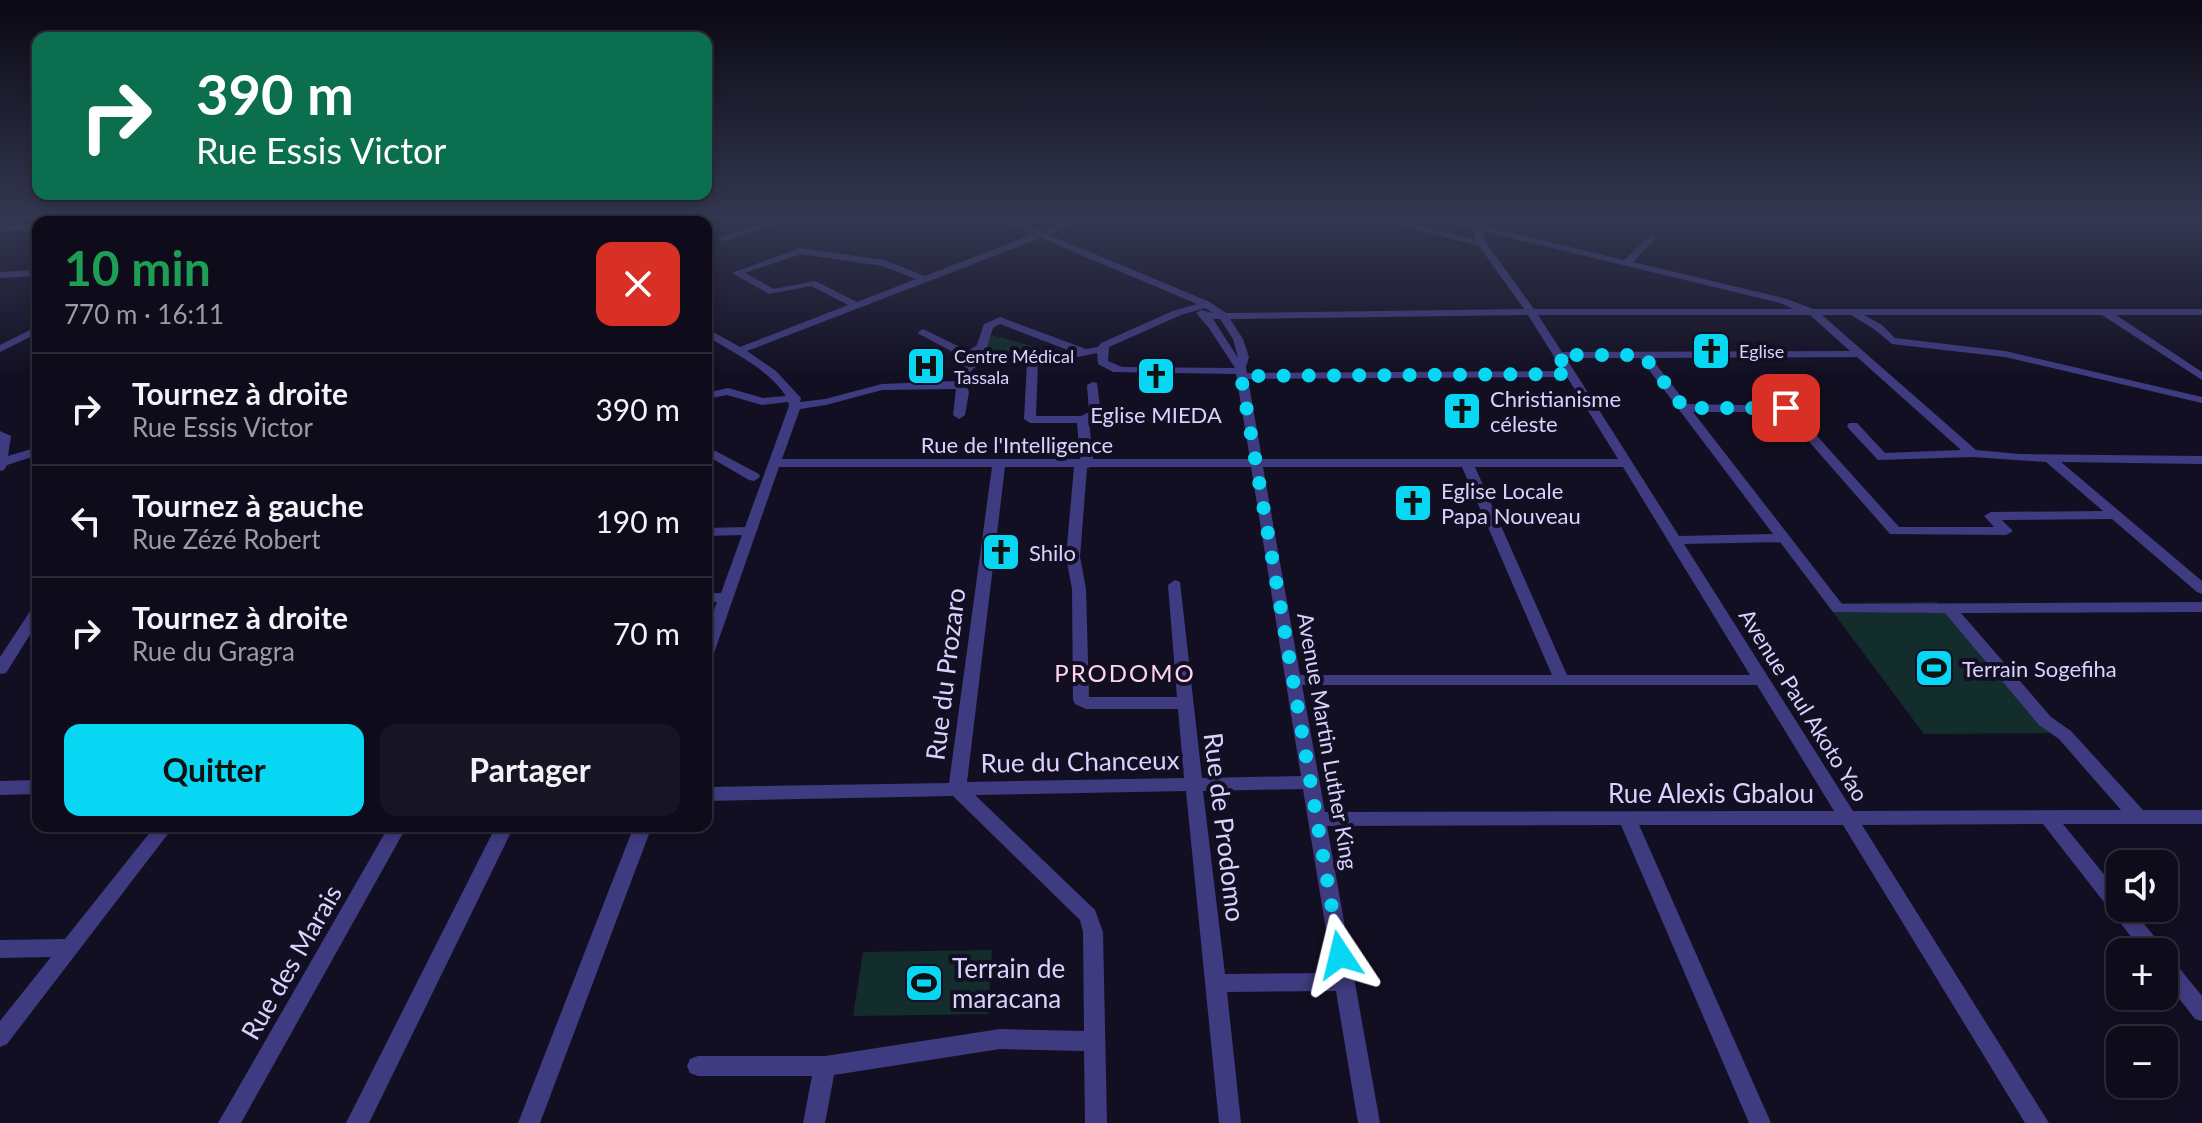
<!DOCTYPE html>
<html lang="fr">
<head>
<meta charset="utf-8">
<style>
	:root { --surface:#0e0b1a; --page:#171423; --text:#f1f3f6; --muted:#9b9ba2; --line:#2e2b39; --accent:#08d7f3 }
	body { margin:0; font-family:Lato,sans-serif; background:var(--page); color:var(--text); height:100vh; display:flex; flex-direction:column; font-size:30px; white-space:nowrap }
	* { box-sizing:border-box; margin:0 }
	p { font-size:26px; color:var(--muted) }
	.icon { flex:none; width:44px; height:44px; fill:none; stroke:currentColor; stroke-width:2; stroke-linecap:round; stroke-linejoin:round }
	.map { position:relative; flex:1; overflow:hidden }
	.side { position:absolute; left:32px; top:216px; width:680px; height:616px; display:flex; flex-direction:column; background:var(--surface); border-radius:16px; box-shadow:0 4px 12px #0003,0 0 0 2px var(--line) }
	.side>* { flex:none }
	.hud { position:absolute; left:32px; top:32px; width:680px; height:168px; border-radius:16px; box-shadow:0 4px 12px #0003,0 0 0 2px var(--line); background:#0b6e4f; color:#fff; overflow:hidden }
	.controls { position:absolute; left:2106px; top:850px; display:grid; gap:16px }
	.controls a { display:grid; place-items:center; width:72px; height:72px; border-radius:16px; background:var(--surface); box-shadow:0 4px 12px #0003,0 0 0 2px var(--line); font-size:40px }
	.pin { position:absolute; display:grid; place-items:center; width:68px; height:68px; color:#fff; margin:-34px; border-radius:16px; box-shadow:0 4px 12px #0006 }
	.me { position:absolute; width:88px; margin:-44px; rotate:350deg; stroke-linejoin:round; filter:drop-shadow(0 0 6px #0008) }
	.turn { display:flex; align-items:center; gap:28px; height:168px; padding:0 32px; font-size:36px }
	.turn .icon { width:104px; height:104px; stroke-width:2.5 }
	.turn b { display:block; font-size:56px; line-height:68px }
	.round { display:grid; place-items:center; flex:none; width:84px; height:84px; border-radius:16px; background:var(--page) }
	.headline { display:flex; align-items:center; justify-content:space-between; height:136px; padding:0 32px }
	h1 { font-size:48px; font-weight:700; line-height:60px; color:#1e9e55 }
	.action { display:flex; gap:16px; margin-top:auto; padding:16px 32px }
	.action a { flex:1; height:92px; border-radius:16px; background:var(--accent); color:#111; font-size:32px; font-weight:700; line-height:92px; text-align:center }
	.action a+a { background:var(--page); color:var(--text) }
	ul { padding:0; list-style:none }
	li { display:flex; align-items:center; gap:24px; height:112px; padding:0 32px; border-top:2px solid var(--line) }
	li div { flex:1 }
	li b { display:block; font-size:30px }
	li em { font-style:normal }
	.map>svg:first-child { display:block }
	.green { fill:#122d2c }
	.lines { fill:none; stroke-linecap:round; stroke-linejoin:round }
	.minor { fill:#3f3b80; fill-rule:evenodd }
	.route { stroke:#08d7f3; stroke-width:14; stroke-dasharray:0 25.2 }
	.labels { text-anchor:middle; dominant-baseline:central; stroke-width:8; stroke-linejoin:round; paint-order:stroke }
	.far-poi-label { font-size:18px; fill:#d8d2fe; stroke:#130f23; text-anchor:start }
	.poi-label { font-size:22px; fill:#d8d2fe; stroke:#130f23; text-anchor:start }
	.street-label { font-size:22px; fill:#d8d2fe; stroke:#130f23 }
	.neighbourhood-label { font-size:24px; letter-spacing:2px; fill:#fed4ee; stroke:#130f23 }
	.near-street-label { font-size:26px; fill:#d8d2fe; stroke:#130f23 }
	.near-poi-label { font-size:26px; fill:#d8d2fe; stroke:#130f23; text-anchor:start }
</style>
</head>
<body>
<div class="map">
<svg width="2202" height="1123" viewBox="0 0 2202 1123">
	<rect width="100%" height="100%" fill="#130f23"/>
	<g class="green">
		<polygon points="992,335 1063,355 977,361"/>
		<polygon points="1937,602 2050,733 1924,734 1826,603"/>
		<polygon points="992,950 988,1014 853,1016 863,952"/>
	</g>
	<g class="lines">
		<g class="minor">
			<polygon points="481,219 494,219 489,222 476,222"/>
			<polygon points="524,219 534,219 536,222 526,222"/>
			<polygon points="775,219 788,219 725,241 717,239"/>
			<path d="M1000,219H1012L1041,231L1073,219H1085L1049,235L1210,302L1226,313L1524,309L1479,246L1377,219H1392L1476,240L1473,229L1440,219H1455L1471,223L1470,219H1478L1480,225L1624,260L1651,235L1656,238L1633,262L1787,299L1813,309H2202V315H2116L2202,372V380L2102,315H1864L1882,325L1895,338L2005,351L2202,397V403L2005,357L1892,344L1874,329L1851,315H1822L1976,450L2020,454L2202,456V464L2061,462L2202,581V594L2197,592L2112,519L2002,520L2013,531L2006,535L1890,534L1783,412H1693L1842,604L2202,602V612L1961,613L2051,717L2071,731L2143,810H2202V824H2063L2120,894V908H2131L2162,946L2165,952L2164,954V952H2143L2043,824L1862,825L2049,1123H2025L1843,825H1639L1771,1123H1749L1621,825L1327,826L1380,1123H1358L1336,991L1227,992L1241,1123H1219L1186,791L975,795L1095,910L1103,932L1107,1123H1085L1084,1051L1000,1049L834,1075L825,1123H803L812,1076H698L690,1073L687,1066L690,1059L698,1056H825L1000,1029L1084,1031L1083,932L1080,920L953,796L706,801V787L949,783L992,467H779L714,653L711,657L706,658V632L717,602L706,603V593H721L742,535L706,536V528L745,527L789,406L788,402L762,405L727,395L706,399V393L728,388L763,398L786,396C767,368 734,353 706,336V328L740,347L848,305L811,286L769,294L732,273L800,248L884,260L925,276L1033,234ZM1482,231L1780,303L1794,309H1534L1487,244ZM1041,238L1197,304L1173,311L1101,343L1098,347L1086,349L1000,317L984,324L977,345L968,351L923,329L918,332L919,334L970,361L961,368L957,381L882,384L825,399L800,402L801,398L776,371L747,351ZM801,254L882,266L916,279L857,302L815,281L774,289L745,273ZM1205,308L1213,313L1201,310L1196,313L1209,328L1235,368L1122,367L1108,361L1109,347L1181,315ZM1528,315L1563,371L1247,373L1246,367L1249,357L1243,339L1230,319ZM1538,315H1810L1850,351L1562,352ZM1213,319H1220L1233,339L1238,358ZM1000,324L1073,352L982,359L977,355L987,347L993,328ZM1097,353L1098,364L1113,372L1236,374L1250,459H1093L1089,422L1101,414L1097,383L1093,382L1087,385L1089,412L1081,416H1036L1038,362L1063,360ZM1857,357L1961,450L1885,453L1857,423H1849L1847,426L1849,429L1878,460L1972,457L2046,462L2103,511L1991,512L1984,516L1994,527H1899L1790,406L1687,404L1651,358ZM1566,358H1640L1773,534L1679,536ZM1027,363L1024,419L1030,423H1077L1080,459H782L800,409L826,405L882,390L956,389L953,415L959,419L965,415L969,392L966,385L972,370L977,366ZM1567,377L1618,459H1262L1248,379ZM1005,467H1074L1066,557L1072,589L1073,700L1075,704L1086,709H1178L1184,778L967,782ZM1091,467H1251L1301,776L1202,778L1180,582L1175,580L1168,585L1177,697H1089L1086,589L1080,557L1087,468ZM1263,467H1462L1552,675H1300ZM1475,467H1623L1750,675H1567ZM1780,542L1833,612L1945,613L2039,725L2059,739L2121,810L1853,811L1684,544ZM1302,685H1757L1834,811L1325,812ZM1303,789L1333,973L1225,974L1203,791Z"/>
			<polygon points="38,223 38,229 0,232 0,226"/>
			<polygon points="38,270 38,276 0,278 0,272"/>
			<polygon points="38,326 38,333 0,352 0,345"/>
			<polygon points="0,431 11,436 8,456 38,447 38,455 7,465 4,470 0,471"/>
			<polygon points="706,446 759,474 760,477 754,481 749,480 706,455"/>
			<polygon points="38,605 38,622 6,673 0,674 0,657 33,607"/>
			<polygon points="38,780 38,794 0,795 0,781"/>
			<polygon points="155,826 174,826 7,1044 0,1047 0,1021 51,957 0,958 0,940 65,939"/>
			<polygon points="389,826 407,826 241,1123 218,1123"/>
			<polygon points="496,826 514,826 369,1123 346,1123"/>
			<polygon points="634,826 652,826 540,1123 518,1123"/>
			<polygon points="2164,955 2171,958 2202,996 2202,1021 2195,1019 2164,979"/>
		</g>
	</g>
	<linearGradient id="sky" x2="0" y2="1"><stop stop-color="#0a0813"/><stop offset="0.58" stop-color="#333750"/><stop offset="1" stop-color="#333750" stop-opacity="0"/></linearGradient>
	<rect width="2202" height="376" fill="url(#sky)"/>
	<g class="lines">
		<polyline class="route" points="1340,955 1241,376 1570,374 1558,355 1643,355 1684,408 1786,408"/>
	</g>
	<defs>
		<g id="church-square" transform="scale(2)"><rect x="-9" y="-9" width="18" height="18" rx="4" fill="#08d7f3" stroke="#130f23"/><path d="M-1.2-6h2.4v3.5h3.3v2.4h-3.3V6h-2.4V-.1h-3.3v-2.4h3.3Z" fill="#111"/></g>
		<g id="hospital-square" transform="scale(2)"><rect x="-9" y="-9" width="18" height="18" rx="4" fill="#08d7f3" stroke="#130f23"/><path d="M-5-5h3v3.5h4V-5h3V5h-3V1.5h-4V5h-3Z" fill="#111"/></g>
		<g id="stadium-square" transform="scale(2)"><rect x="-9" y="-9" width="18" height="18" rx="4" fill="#08d7f3" stroke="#130f23"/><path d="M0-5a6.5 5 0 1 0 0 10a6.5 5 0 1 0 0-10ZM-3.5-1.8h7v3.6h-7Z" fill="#111"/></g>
	</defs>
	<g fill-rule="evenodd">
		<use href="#church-square" x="1711" y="351"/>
		<use href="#hospital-square" x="926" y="366"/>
		<use href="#church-square" x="1156" y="376"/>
		<use href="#church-square" x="1462" y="411"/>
		<use href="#church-square" x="1413" y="503"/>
		<use href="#church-square" x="1001" y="552"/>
		<use href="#stadium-square" x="1934" y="668"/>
		<use href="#stadium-square" x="924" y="983"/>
	</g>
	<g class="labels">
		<g class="far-poi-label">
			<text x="1739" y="351">Eglise</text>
			<text x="954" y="356">Centre Médical<tspan x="954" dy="21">Tassala</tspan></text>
		</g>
		<g class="poi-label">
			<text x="1490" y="398">Christianisme<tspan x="1490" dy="25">céleste</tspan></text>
			<text x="1156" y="414" text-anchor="middle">Eglise MIEDA</text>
			<text x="1441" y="490">Eglise Locale<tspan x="1441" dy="25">Papa Nouveau</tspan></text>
			<text x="1029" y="552">Shilo</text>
			<text x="1962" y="668">Terrain Sogefiha</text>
		</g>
		<g class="street-label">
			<text x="1017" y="444">Rue de l'Intelligence</text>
			<text transform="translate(1804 705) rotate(58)">Avenue Paul Akoto Yao</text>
			<text transform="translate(1328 741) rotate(80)">Avenue Martin Luther King</text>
		</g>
		<g class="neighbourhood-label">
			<text x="1125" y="672">PRODOMO</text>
		</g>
		<g class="near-street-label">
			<text transform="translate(945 674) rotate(-83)">Rue du Prozaro</text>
			<text transform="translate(1080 761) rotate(-1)">Rue du Chanceux</text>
			<text x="1711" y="793">Rue Alexis Gbalou</text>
			<text transform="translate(1225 827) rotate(83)">Rue de Prodomo</text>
			<text transform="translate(291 962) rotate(-60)">Rue des Marais</text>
		</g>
		<g class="near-poi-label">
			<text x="952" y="968">Terrain de<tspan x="952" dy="30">maracana</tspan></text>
		</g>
	</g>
</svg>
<div class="controls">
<a><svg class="icon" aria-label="sound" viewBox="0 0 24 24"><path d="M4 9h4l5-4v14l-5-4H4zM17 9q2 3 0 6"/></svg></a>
<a>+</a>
<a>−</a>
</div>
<div class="pin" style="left:1786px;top:408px;background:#d93025"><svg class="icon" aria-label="arrive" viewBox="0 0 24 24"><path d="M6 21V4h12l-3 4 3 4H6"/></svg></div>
<svg class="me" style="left:1340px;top:955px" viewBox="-20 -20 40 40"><path d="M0-17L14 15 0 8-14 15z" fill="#08d7f3" stroke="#fff" stroke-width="4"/></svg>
<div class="hud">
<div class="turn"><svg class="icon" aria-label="right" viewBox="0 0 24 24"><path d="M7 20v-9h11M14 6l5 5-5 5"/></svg><div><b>390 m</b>Rue Essis Victor</div></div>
</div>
<section class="side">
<div class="headline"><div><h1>10 min</h1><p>770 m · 16:11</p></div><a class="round" style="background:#d93025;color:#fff"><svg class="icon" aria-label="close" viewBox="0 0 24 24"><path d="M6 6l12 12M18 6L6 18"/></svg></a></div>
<ul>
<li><svg class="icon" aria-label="right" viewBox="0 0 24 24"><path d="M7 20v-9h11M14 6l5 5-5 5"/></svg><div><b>Tournez à droite</b><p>Rue Essis Victor</p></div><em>390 m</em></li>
<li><svg class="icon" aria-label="left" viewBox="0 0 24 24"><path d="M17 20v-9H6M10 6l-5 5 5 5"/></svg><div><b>Tournez à gauche</b><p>Rue Zézé Robert</p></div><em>190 m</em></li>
<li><svg class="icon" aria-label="right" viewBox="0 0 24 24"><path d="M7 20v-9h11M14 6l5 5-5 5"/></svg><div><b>Tournez à droite</b><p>Rue du Gragra</p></div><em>70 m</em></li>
</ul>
<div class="action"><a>Quitter</a><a>Partager</a></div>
</section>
</div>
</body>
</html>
